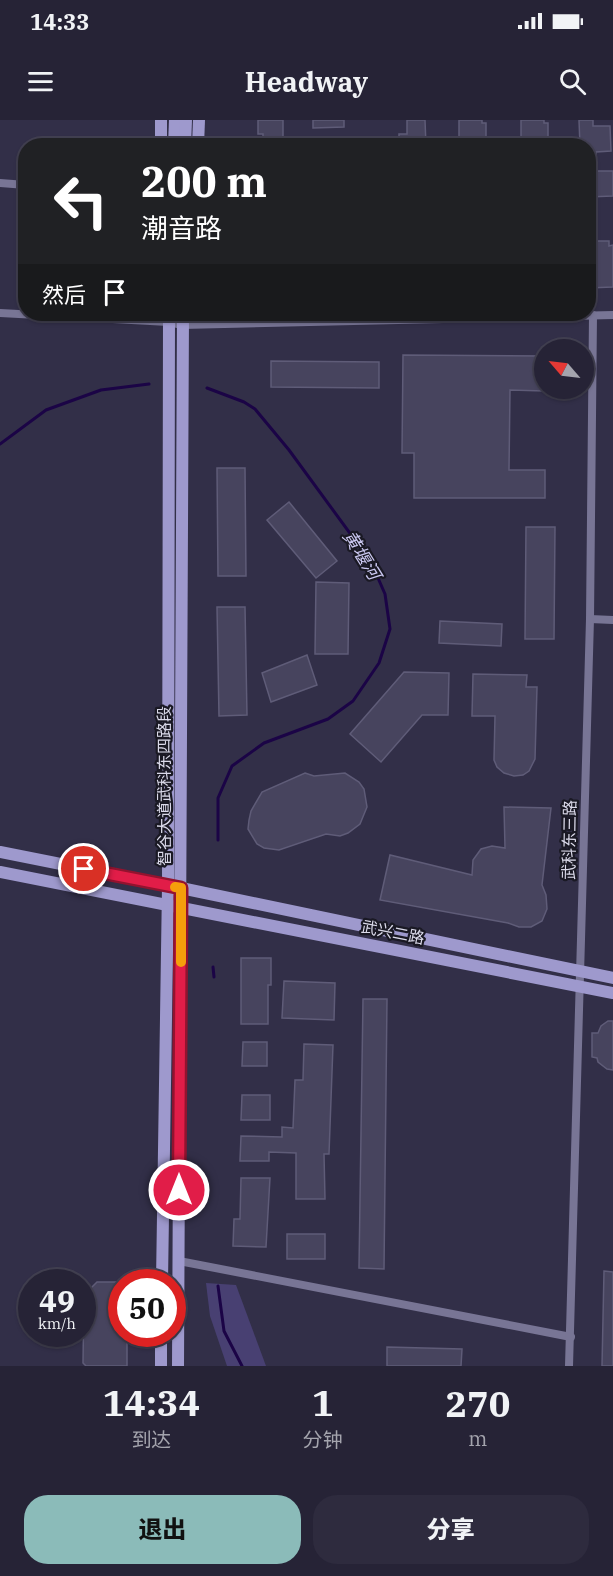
<!DOCTYPE html>
<html lang="zh">
<head>
<meta charset="utf-8">
<style>
	:root { --surface:#262336; --page:#2e2b3e; --text:#f1f3f6; --muted:#a4a4ad; --line:#424051; --accent:#8bbbb9 }
	body { margin:0; font-family:"IBM Plex Serif","Noto Sans SC",serif; background:var(--page); color:var(--text); height:100vh; display:flex; flex-direction:column; font-size:22px; white-space:nowrap }
	* { box-sizing:border-box; margin:0 }
	p { font-size:20px; color:var(--muted) }
	.icon { flex:none; width:33px; height:33px; fill:none; stroke:currentColor; stroke-width:2; stroke-linecap:round; stroke-linejoin:round }
	.map { position:relative; height:1246px; overflow:hidden }
	.side { display:flex; flex-direction:column; background:var(--surface); flex:1 }
	.side>* { flex:none }
	.hud { position:absolute; left:18px; top:18px; width:578px; height:183px; border-radius:24px; box-shadow:0 2px 4px #0004,0 0 0 2px var(--line); background:#202124; color:#fff; overflow:hidden }
	.needle { width:39px; rotate:298deg }
	.tools { position:absolute; left:534px; top:219px; display:grid; gap:12px }
	.tools a { display:grid; place-items:center; width:60px; height:60px; border-radius:50%; background:var(--surface); box-shadow:0 2px 4px #0004,0 0 0 2px var(--line); font-size:30px }
	.speed { position:absolute; left:18px; top:1149px; display:flex; gap:12px; font-size:30px; font-weight:700; text-align:center }
	.speed>* { display:grid; place-content:center; width:78px; height:78px; border-radius:50%; background:var(--surface); box-shadow:0 2px 4px #0004,0 0 0 2px var(--line); line-height:1 }
	.speed small { font-size:15px; font-weight:400 }
	.speed .limit { border:9px solid #d22; background:#fff; color:#111 }
	.pin { position:absolute; display:grid; place-items:center; width:51px; height:51px; color:#fff; margin:-26px; border:3px solid #fff; border-radius:50%; box-shadow:0 2px 6px #0007 }
	.me { position:absolute; width:66px; margin:-33px; rotate:0deg; stroke-linejoin:round; filter:drop-shadow(0 0 4px #0008) }
	.turn { display:flex; align-items:center; gap:21px; height:126px; padding:0 24px; font-size:27px }
	.turn .icon { width:78px; height:78px; stroke-width:2.5 }
	.turn b { display:block; font-size:42px; line-height:51px }
	.then { display:flex; align-items:center; height:57px; padding:0 24px; background:#0003; gap:12px; font-size:22px }
	.eta { display:flex; justify-content:space-evenly; align-items:center; height:102px; text-align:center }
	.eta b { font-size:36px; font-weight:800; line-height:42px }
	.action { display:flex; gap:12px; margin-top:auto; padding:12px 24px }
	.action a { flex:1; height:69px; border-radius:24px; background:var(--accent); color:#111; font-size:24px; font-weight:800; line-height:69px; text-align:center }
	.action a+a { background:var(--page); color:var(--text) }
	.status { display:flex; justify-content:space-between; align-items:center; height:42px; padding:0 30px; background:var(--surface); direction:ltr }
	.status svg { height:16px; fill:currentColor }
	header { display:flex; justify-content:space-between; align-items:center; height:78px; padding:0 24px; background:var(--surface); font-size:27px; font-weight:800 }
	.map>svg:first-child { display:block }
	.green { fill:#484072 }
	.lines { fill:none; stroke-linecap:round; stroke-linejoin:round }
	.stream { stroke:#1b0446; stroke-width:3 }
	.building { fill:#47445e; stroke:#5f5c78; stroke-width:1.5 }
	.street { stroke:#787595; stroke-width:8 }
	.secondary { stroke:#9e99cd; stroke-width:12 }
	.route-casing { stroke:#92132f; stroke-width:15 }
	.route { stroke:#e11d48; stroke-width:10 }
	.slow { stroke:#f59e0b; stroke-width:10 }
	.labels { text-anchor:middle; dominant-baseline:central; stroke-width:4.5; stroke-linejoin:round; paint-order:stroke }
	.street-label { font-size:16px; fill:#dbdaea; stroke:#1a1924 }
	.water-label { font-size:18px; font-style:italic; fill:#cbc8f1; stroke:#1a1924 }
</style>
</head>
<body>
<div class="status"><b>14:33</b><svg viewBox="0 0 49 12"><path d="M0 12V9h3v3zM5 12V6h3v6zM10 12V3h3v9zM15 12V0h3v12zM26 1h20v11H26zM47 4h2v5h-2z"/></svg></div>
<header><svg class="icon" aria-label="menu" viewBox="0 0 24 24"><path d="M4 6h16M4 12h16M4 18h16"/></svg>Headway<svg class="icon" aria-label="search" viewBox="0 0 24 24"><circle cx="10" cy="10" r="6"/><path d="M15 15l6 6"/></svg></header>
<div class="map">
<svg width="613" height="1246" viewBox="0 0 613 1246">
	<rect width="100%" height="100%" fill="#322f48"/>
	<polygon class="green" points="206,1163 236,1165 266,1246 227,1246 210,1196"/>
	<g class="lines">
		<g class="stream">
			<polyline points="207,268 244,282 255,289 289,330 371,442 385,474 390,509 379,543 353,581 328,599 264,623 232,646 218,678 218,720"/>
			<polyline points="0,324 46,290 101,270 149,264"/>
			<polyline points="213,847 214,857"/>
			<polyline points="218,1166 224,1211 242,1246"/>
		</g>
	</g>
	<g class="building">
		<polygon points="258,0 283,0 283,26 263,26 263,14 258,14"/>
		<polygon points="313,0 344,0 344,7 313,8"/>
		<polygon points="407,0 425,0 426,26 399,26 399,14 407,14"/>
		<polygon points="459,0 482,0 482,3 486,3 486,26 459,26"/>
		<polygon points="521,0 544,0 544,3 548,3 548,26 521,26"/>
		<polygon points="579,0 593,0 593,6 610,6 611,31 596,32 596,36 588,36 588,26 580,26"/>
		<polygon points="588,51 613,51 613,76 588,77"/>
		<polygon points="588,121 609,121 609,126 613,125 613,167 588,168"/>
		<polygon points="403,235 544,236 544,271 510,270 509,350 545,350 545,378 414,378 414,333 402,333"/>
		<polygon points="271,241 379,242 379,268 271,267"/>
		<polygon points="217,348 245,348 246,456 218,456"/>
		<polygon points="289,382 337,441 316,458 267,400"/>
		<polygon points="526,407 555,407 554,519 525,519"/>
		<polygon points="316,462 349,463 348,534 315,534"/>
		<polygon points="217,487 245,487 247,595 219,596"/>
		<polygon points="440,501 502,504 501,526 439,523"/>
		<polygon points="307,535 317,565 271,582 262,553"/>
		<polygon points="404,552 449,553 448,595 422,595 381,642 350,614"/>
		<polygon points="473,554 527,555 526,567 537,567 535,639 529,651 523,655 514,656 504,653 497,647 494,640 495,596 472,596"/>
		<polygon points="305,653 314,656 345,653 359,662 364,669 367,687 360,704 348,713 340,716 326,714 279,730 264,728 257,724 248,709 249,700 251,691 262,672"/>
		<polygon points="504,687 551,688 542,765 546,775 547,789 542,801 531,807 519,807 508,803 380,780 390,735 472,755 473,740 481,729 492,726 505,728"/>
		<polygon points="241,838 271,838 271,865 268,865 268,904 241,904"/>
		<polygon points="284,861 335,863 334,900 282,898"/>
		<polygon points="363,879 387,879 384,1149 359,1148"/>
		<polygon points="608,901 613,901 613,950 607,949 598,942 597,938 592,937 592,913 598,913 601,906"/>
		<polygon points="243,922 267,922 267,946 242,946"/>
		<polygon points="304,924 333,925 329,1034 324,1034 325,1079 296,1079 296,1033 269,1032 269,1041 240,1041 241,1016 282,1017 282,1007 293,1008 295,960 303,960"/>
		<polygon points="242,975 270,975 270,1000 241,1000"/>
		<polygon points="241,1058 270,1058 266,1127 233,1126 234,1099 240,1099"/>
		<rect x="287" y="1114" width="38" height="25"/>
		<polygon points="604,1151 613,1152 613,1246 602,1246"/>
		<polygon points="97,1162 122,1162 122,1214 127,1214 127,1246 86,1246 83,1243 84,1175"/>
		<polygon points="387,1227 462,1229 461,1246 387,1246"/>
	</g>
	<g class="lines">
		<g class="street">
			<polyline points="0,63 26,65"/>
			<polyline points="0,193 169,202 182,205 613,195"/>
			<polyline points="590,499 613,500"/>
			<polyline points="179,1141 571,1217"/>
			<polyline points="569,1246 590,499 593,195"/>
		</g>
		<g class="secondary">
			<polyline points="161,26 161,0"/>
			<polyline points="174,26 175,0"/>
			<polyline points="185,26 186,0"/>
			<polyline points="198,26 199,0"/>
			<polyline points="0,732 181,768 613,858"/>
			<polyline points="0,752 613,873"/>
			<polyline points="162,1162 168,766 169,194"/>
			<polyline points="161,1246 161,1214"/>
			<polyline points="178,1246 183,194"/>
		</g>
	</g>
	<g class="lines">
		<g class="route-casing">
			<polyline id="route" points="84,749 181,768 179,1070"/>
		</g>
		<use href="#route" class="route"/>
		<polyline class="slow" points="175,767 181,768 181,842"/>
	</g>
	<g class="labels">
		<g class="street-label">
			<text transform="translate(164 666) rotate(-90)">智谷大道武科东四路段</text>
			<text transform="translate(569 720) rotate(-89)">武科东三路</text>
			<text transform="translate(393 812) rotate(11)">武兴二路</text>
		</g>
		<g class="water-label">
			<text transform="translate(362 435) rotate(58)">黄堰河</text>
		</g>
	</g>
</svg>
<div class="tools">
<a><svg class="needle" viewBox="-14 -14 28 28"><path d="M0-13l5 13h-10z" fill="#e53935"/><path d="M0 13l5-13h-10z" fill="#a4a4ad"/></svg></a>
</div>
<div class="speed"><div>49<small>km/h</small></div><div class="limit">50</div></div>
<div class="pin" style="left:84px;top:749px;background:#d93025"><svg class="icon" aria-label="arrive" viewBox="0 0 24 24"><path d="M6 21V4h12l-3 4 3 4H6"/></svg></div>
<svg class="me" style="left:179px;top:1070px" viewBox="-20 -20 40 40"><circle r="17" fill="#e11d48" stroke="#fff" stroke-width="3"/><path d="M0-11L8 9 0 5-8 9z" fill="#fff"/></svg>
<div class="hud">
<div class="turn"><svg class="icon" aria-label="left" viewBox="0 0 24 24"><path d="M17 20v-9H6M10 6l-5 5 5 5"/></svg><div><b>200 m</b>潮音路</div></div>
<div class="then">然后<svg class="icon" aria-label="arrive" viewBox="0 0 24 24"><path d="M6 21V4h12l-3 4 3 4H6"/></svg></div>
</div>
</div>
<section class="side">
<div class="eta">
<div><b>14:34</b><p>到达</p></div>
<div><b>1</b><p>分钟</p></div>
<div><b>270</b><p>m</p></div>
</div>
<div class="action"><a>退出</a><a>分享</a></div>
</section>
</body>
</html>
